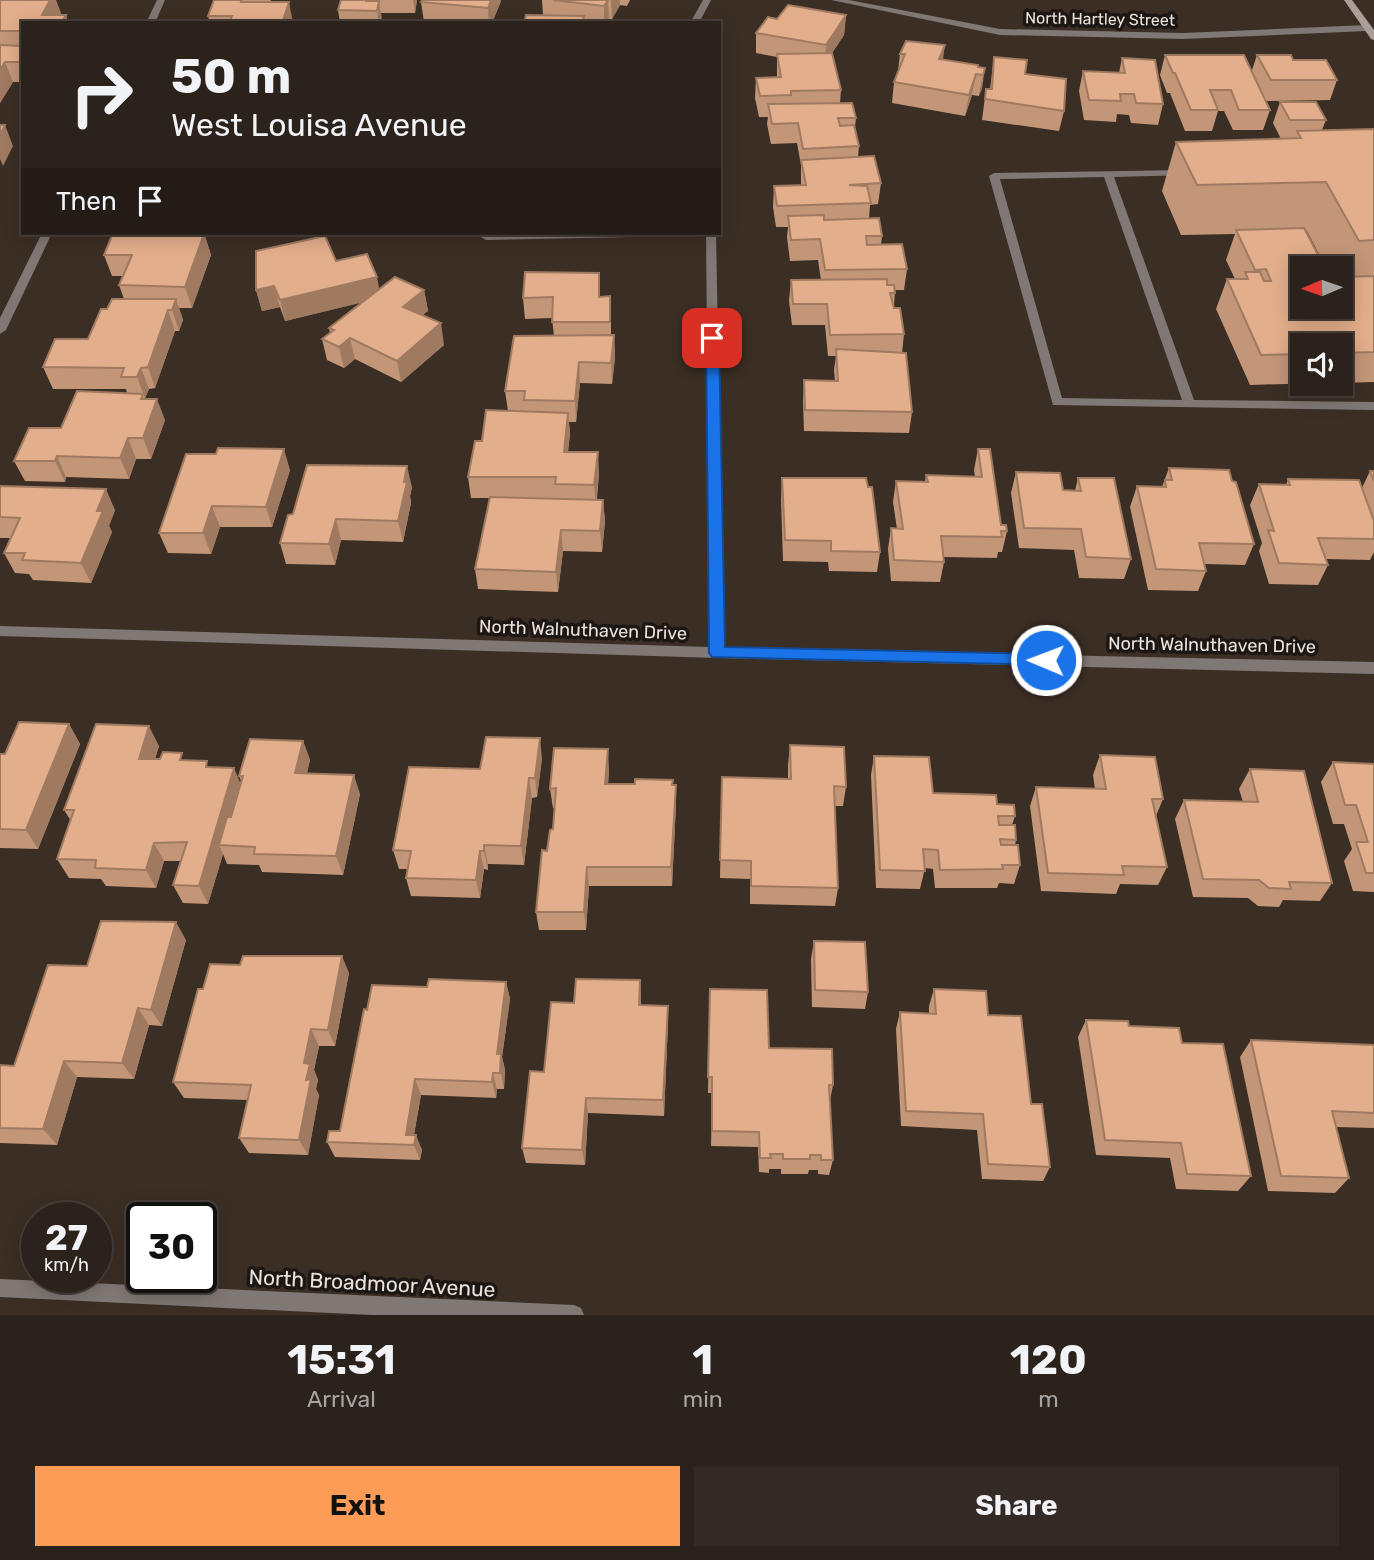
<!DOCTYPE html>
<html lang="en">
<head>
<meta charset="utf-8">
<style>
	:root { --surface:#2c221c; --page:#342a25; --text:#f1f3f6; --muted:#a6a4a3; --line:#483f3b; --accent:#fd9c56 }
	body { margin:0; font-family:Rubik,sans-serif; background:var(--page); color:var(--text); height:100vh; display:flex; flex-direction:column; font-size:26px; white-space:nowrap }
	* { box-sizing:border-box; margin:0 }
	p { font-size:23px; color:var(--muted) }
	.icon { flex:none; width:38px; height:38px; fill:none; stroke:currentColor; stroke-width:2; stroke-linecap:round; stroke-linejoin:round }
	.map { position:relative; height:1315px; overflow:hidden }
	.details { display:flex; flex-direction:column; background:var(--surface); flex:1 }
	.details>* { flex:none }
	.hud { position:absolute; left:21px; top:21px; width:700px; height:214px; border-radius:0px; box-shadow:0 4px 18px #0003,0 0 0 2px var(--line); background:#2c221c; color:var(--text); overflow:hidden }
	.needle { width:46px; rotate:268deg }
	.tools { position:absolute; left:1290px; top:256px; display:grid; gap:14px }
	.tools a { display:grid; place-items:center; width:63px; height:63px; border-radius:0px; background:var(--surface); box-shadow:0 4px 18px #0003,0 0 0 2px var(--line); font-size:35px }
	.speed { position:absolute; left:21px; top:1202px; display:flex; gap:14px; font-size:35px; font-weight:700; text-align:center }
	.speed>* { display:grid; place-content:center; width:91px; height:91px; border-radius:50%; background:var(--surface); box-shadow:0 4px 18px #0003,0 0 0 2px var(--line); line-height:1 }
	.speed small { font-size:18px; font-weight:400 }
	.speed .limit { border:4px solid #111; border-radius:10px; background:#fff; color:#111 }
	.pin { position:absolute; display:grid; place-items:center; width:60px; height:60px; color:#fff; margin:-30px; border-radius:14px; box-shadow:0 4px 10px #0006 }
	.me { position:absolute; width:77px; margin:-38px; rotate:271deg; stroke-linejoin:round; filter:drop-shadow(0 0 5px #0008) }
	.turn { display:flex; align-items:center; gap:24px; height:147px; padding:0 35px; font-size:32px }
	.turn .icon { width:91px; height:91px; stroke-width:2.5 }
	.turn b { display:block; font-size:49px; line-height:60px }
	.then { display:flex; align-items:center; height:66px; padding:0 35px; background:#0003; gap:14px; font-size:26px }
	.eta { display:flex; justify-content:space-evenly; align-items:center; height:119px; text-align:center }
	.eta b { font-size:42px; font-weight:700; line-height:49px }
	.action { display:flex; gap:14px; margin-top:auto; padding:14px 35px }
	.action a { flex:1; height:80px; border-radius:0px; background:var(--accent); color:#111; font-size:28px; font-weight:700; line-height:80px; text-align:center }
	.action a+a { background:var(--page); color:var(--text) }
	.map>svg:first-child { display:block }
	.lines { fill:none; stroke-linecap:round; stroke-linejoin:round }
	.lane { fill:#7f7874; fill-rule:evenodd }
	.street { fill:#7f7874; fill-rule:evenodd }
	.secondary { fill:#aba099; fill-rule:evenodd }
	.wall { fill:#c39678; fill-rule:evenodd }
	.shaded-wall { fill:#9f7a61 }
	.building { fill:#e3ae8b; stroke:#9f7a61; stroke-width:2 }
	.route { fill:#1a73e8; stroke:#114b97; stroke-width:2 }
	.labels { text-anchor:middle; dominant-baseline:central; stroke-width:7; stroke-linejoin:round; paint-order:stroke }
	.far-street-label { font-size:16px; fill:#eae1dc; stroke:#1d1714 }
	.street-label { font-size:18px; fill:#eae1dc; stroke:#1d1714 }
	.near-street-label { font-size:21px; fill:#eae1dc; stroke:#1d1714 }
</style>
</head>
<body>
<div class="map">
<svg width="1374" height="1315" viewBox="0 0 1374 1315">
	<rect width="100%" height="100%" fill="#3b2e25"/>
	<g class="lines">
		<path class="lane" d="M1184,170L1189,173L1188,175L1114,177L1194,400L1374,402V410L1053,405L989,176L994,173ZM1104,177L1182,400L1062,398L1000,179Z"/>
		<g class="street">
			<polygon points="157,0 165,0 155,23 146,23"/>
			<polygon points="703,0 711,0 699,23 690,23"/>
			<polygon points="831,0 849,0 1000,29 1183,33 1367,25 1372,28 1367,31 1183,39 1000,35"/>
			<polygon points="42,233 52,233 6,330 0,334 0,318"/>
			<polygon points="687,233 682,236 486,240 481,237 486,234"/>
			<polygon points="706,233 716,233 724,648 1374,662 1374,674 717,658 0,636 0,626 710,647"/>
			<polygon points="0,1279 574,1305 581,1308 584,1315 372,1315 0,1297"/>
		</g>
		<polygon class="secondary" points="1344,0 1352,0 1374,30 1374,40 1371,39"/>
	</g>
	<g class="wall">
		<polygon points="0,0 61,13 60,15 66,15 68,23 23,23 23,82 13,82 0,103"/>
		<polygon points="214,0 271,0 270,2 294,22 210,23 208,16"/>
		<polygon points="341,0 417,0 415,13 381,13 382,23 340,23 338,10"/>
		<polygon points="422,0 501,0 501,1 492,23 431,23 424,22 421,2"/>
		<polygon points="542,0 630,0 627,6 620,5 612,19 609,19 607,23 524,23 543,15"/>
		<polygon points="846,15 844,35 832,53 841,90 840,103 856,118 855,127 859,146 858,157 881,183 878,204 870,205 869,219 882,236 881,245 907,269 904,290 895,290 894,307 904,334 902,353 912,412 909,433 804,431 803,402 804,380 835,381 834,370 836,356 828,356 825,325 792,325 789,301 791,280 821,280 818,260 790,261 787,237 788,227 776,227 773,207 774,186 801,185 801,165 797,143 771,144 767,124 768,117 759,117 755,98 756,78 777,77 777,57 756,53 756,33 777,19"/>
		<polygon points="900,54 943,59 985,68 979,96 972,95 965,116 892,103 894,82 898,71"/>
		<polygon points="1165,55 1252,70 1257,55 1293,60 1337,80 1330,100 1266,101 1270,110 1263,130 1233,130 1224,111 1218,111 1212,131 1185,131 1170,93 1167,93 1160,75"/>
		<polygon points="994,57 1025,74 1064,111 1059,131 982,120 986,89 990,89"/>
		<polygon points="1122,58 1163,104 1158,125 1131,123 1129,115 1117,114 1116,122 1084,120 1079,91 1083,71 1119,73"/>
		<path d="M1280,102L1326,120L1322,130L1374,129V382L1340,383V345H1302V383H1315L1250,385L1216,309L1227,279H1235L1226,260L1235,234L1181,235L1162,191L1176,142L1281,139L1273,123ZM1307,231L1326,268H1340V306L1302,268L1306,232Z"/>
		<polygon points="113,233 214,233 213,236 205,236 211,255 192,308 179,308 183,320 179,331 175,331 155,388 149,389 145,398 165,420 151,459 136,459 129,479 66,477 65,482 25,481 14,461 61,428 127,393 126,389 53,389 43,367 88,339 107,309 124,299 119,285 123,276 112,276 104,255"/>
		<polygon points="336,261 380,289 424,290 428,311 422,315 444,345 401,382 355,359 344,368 327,360 322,339 330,333 329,328 362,302 285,321 280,307 262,311 256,290"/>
		<polygon points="600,297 611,317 611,335 614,335 615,357 612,384 580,383 576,422 569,422 570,434 568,452 599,473 597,499 603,500 605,521 602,552 563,551 558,592 478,589 475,569 490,498 471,498 468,477 508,411 505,391 554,336 552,318 525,319 523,298"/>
		<polygon points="978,449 1001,525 1007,531 1002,552 998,552 997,558 944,557 944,562 940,582 891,581 888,549 891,528 897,529 893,502 896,481 925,482 926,475 975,477 974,470"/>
		<polygon points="186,454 290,470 272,527 220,527 211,554 168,553 159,533"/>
		<polygon points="1169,468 1254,544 1245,565 1204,564 1206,571 1198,591 1148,590 1130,507 1137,486 1162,487"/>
		<polygon points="1370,471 1374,471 1374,552 1370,560 1326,559 1328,565 1318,585 1269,584 1259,551 1262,543 1250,505 1259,484 1286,485 1288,479 1362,488"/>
		<polygon points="1016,472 1063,490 1075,491 1078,478 1131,559 1124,579 1079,578 1074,550 1019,548 1011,493"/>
		<polygon points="782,478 880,552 877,572 829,571 828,562 783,561 781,499"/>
		<polygon points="0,486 115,510 109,526 112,532 91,583 33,580 29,574 15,573 4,553 10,538 0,538"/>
		<polygon points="412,487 410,496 411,503 403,542 341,540 335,565 286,564 280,543 293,514"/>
		<polygon points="69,724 80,744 38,849 0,848 0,754 5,754"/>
		<polygon points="303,741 310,760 307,773 360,794 343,875 262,872 259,865 227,864 223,854 208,904 183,903 173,885 181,861 164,861 156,888 106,886 101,879 69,878 57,859 71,821 64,810 159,746 155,759 186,760 210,767 240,784 241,781 239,776"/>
		<polygon points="790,745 846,787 843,806 835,806 838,888 835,906 750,904 750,879 720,878 722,777 788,779 788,765"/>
		<polygon points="1100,755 1163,799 1156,816 1167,867 1158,885 1120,884 1116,894 1041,891 1030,806 1036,787 1095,789 1093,775"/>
		<polygon points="874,756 933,793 997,804 1015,816 1012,825 1016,840 1015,845 1020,865 1014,884 999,883 997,888 935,888 933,869 925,868 920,889 876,888 871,775"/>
		<polygon points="542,758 537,797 532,798 524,865 488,864 488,870 484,869 480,898 411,896 406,878 408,869 399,869 393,850 480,769"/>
		<polygon points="1333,762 1374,764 1374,892 1353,891 1344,861 1352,849 1344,824 1333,824 1321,782"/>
		<polygon points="609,769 608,784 676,785 676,804 672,886 589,886 586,930 539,930 536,912 547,851 553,829 555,808 553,808 550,789"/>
		<polygon points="1250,769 1332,883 1320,901 1283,900 1279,907 1258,906 1248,898 1193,897 1175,819 1184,800 1243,802 1239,789"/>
		<polygon points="186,940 162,1026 149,1025 134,1079 77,1077 57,1145 0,1143 0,1065 14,1066 87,966"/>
		<polygon points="814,941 868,992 865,1009 812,1007 811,959"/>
		<polygon points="349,973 335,1046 319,1046 314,1070 318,1080 316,1089 319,1095 308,1155 249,1153 239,1138 248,1100 184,1098 173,1082"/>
		<polygon points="640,980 641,1005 668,1022 664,1116 588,1113 585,1165 526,1163 522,1148 544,1072 574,1003"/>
		<polygon points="506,982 510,999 502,1057 505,1070 504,1089 497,1089 496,1098 421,1095 414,1135 422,1150 420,1160 335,1157 327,1142 340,1131 367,1010 427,987"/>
		<polygon points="710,989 769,1048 833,1085 830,1100 833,1160 829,1175 818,1174 818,1170 809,1170 808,1174 781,1174 781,1169 769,1169 769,1173 759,1172 758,1147 711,1146 712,1093 708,1093"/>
		<polygon points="934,989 988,1015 1050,1167 1043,1181 982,1179 977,1130 901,1126 896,1029 900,1012 929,1013 929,1006"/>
		<polygon points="1086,1020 1129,1026 1182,1043 1251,1176 1238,1191 1176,1189 1170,1158 1096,1155 1078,1037"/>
		<polygon points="1251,1040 1374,1045 1374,1128 1336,1127 1349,1178 1335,1193 1268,1191 1240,1057"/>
	</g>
	<g class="shaded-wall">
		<polygon points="50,0 56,0 61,13 56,23 42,15"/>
		<polygon points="413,0 417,0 415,13"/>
		<polygon points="491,0 501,0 501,1 492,23 489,23 488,8"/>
		<polygon points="608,0 609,19 607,23 604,23 604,6"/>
		<polygon points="611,0 620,0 620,5 612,19"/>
		<polygon points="379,1 382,21 382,23 379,23 377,11"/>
		<polygon points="289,2 293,23 282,23"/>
		<polygon points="66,15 68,23 61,23"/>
		<polygon points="846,15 844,35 824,65 826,45"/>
		<polygon points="945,45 942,66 939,59"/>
		<polygon points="5,62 13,82 0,103 0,70"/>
		<polygon points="985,68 982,89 979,96 983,75"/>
		<polygon points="976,74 972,95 965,116 969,95"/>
		<polygon points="5,125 13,146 3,166 0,159 0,135"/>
		<polygon points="204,234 211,255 192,308 185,287"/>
		<polygon points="377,277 381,298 285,321 280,300"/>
		<polygon points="274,286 280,307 262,311 256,290"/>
		<polygon points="424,290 428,311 407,328 403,307"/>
		<polygon points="176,299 183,320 179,331 172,310"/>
		<polygon points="168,310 175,331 155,388 148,367"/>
		<polygon points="441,323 444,345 401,382 397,361"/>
		<polygon points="614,335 615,357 612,384 611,363"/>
		<polygon points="350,338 355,359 344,368 339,347"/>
		<polygon points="579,362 580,383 576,422 575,401"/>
		<polygon points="141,368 149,389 145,398 137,377"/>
		<polygon points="157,399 165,420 151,459 143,438"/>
		<polygon points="568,413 570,434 565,472 564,452"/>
		<polygon points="128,438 136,459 129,479 120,458"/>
		<polygon points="284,449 290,470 272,527 266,507"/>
		<polygon points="598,452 599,473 596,506 594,485"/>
		<polygon points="57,456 66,477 65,482 55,461"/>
		<polygon points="407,466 412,487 410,496 411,503 403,542 398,521"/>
		<polygon points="106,489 115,510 109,526 112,532 91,583 81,563 97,511"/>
		<polygon points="603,500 605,521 602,552 600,531"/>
		<polygon points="212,506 220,527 211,554 203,533"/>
		<polygon points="336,519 341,540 335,565 329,544"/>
		<polygon points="561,530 563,551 558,592 556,572"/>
		<polygon points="69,724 80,744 38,849 26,830"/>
		<polygon points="149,726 159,746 149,778 139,759"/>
		<polygon points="540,738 542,758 537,797 535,778"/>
		<polygon points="303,741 310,760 302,792 295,773"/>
		<polygon points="608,749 609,769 607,803 605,784"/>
		<polygon points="234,768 242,787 225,845 219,845 223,854 208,904 199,886"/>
		<polygon points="354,775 360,794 343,875 336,856"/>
		<polygon points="529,778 532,798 524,865 521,846"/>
		<polygon points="676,785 676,804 672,886 671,867"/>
		<polygon points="154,843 164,861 156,888 146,870"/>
		<polygon points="484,845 488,864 488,870 484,851"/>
		<polygon points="480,851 484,869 480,898 476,880"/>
		<polygon points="587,867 589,886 586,930 584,912"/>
		<polygon points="176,922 186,940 162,1026 151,1010"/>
		<polygon points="342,956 349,973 335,1046 328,1030"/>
		<polygon points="640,980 641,998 640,1022 639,1005"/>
		<polygon points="506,982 510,999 502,1057 505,1070 504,1089 497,1054"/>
		<polygon points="668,1006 668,1022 664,1116 663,1100"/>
		<polygon points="138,1008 149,1025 134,1079 122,1063"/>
		<polygon points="311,1029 319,1046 314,1070 318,1080 316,1089 319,1095 308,1155 299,1140 306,1080 304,1063"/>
		<polygon points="64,1061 77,1077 57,1145 43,1129"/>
		<polygon points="493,1073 497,1089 496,1098 492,1082"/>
		<polygon points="415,1079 421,1095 412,1145 406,1135"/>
		<polygon points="586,1098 588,1113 585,1165 582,1150"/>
		<polygon points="416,1135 422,1150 420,1160 414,1145"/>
	</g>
	<g class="building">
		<polygon points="0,0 50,0 42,15 66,15 61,23 23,23 23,31 0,31"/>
		<polygon points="214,0 242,0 241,2 289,2 282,23 229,23 232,16 208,16"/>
		<polygon points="341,0 366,0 366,1 379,1 377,11 338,10"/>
		<polygon points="422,0 491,0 488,8 421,2"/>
		<polygon points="553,0 608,0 604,6"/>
		<polygon points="788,5 846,15 826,45 756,33 768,17 777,19"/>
		<polygon points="526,15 584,16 582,23 524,23"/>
		<polygon points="906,41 945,45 939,59 978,65 978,67 985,68 983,75 976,74 969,95 894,82 905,54 900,54"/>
		<polygon points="0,45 23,46 23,62 5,62 0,70"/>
		<polygon points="832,53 841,90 791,91 791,95 760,96 756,78 781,77 777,54"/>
		<polygon points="1165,55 1244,55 1270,110 1239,110 1231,90 1210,90 1218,110 1191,110 1175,73 1173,73"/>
		<polygon points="1257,55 1291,55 1293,60 1326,60 1337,80 1271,80"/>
		<polygon points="994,57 1027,60 1025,74 1066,79 1064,111 985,99 986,89 992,89"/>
		<polygon points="1122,58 1155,60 1163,104 1136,103 1134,94 1120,94 1121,101 1089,100 1083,71 1125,73"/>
		<polygon points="1280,102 1316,102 1326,120 1290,120"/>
		<polygon points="852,103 856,118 838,118 840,126 854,125 859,146 803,149 798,123 772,124 768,104"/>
		<polygon points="0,125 5,125 0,135"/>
		<polygon points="1374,129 1374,240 1359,241 1326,182 1197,185 1176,142 1301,138 1297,131"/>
		<polygon points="874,156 881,183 849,185 867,186 871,203 777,206 774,186 806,185 801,160"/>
		<polygon points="824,215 824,220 879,218 882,236 866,236 867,245 902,244 907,269 825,270 820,239 791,240 788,216"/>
		<polygon points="1304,228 1325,268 1302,268 1302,306 1340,306 1340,277 1374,276 1374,352 1340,353 1340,345 1302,345 1302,354 1261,355 1227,279 1248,279 1245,272 1260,272 1264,281 1271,281 1266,269 1255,270 1236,230"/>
		<polygon points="113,233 149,233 148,235 204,234 185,287 119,285 132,255 104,255"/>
		<polygon points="325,236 336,261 367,254 377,277 280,300 274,286 256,290 256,251"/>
		<polygon points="525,272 599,273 599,297 610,296 610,322 552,322 553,297 523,298"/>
		<polygon points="395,277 424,290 403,307 441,323 397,361 350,338 339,347 322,339 334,330 329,328"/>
		<polygon points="887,279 887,285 894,285 895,293 890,293 894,308 900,308 904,334 830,335 827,304 793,304 791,280"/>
		<polygon points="112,299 176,299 172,310 168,310 148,367 141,368 137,377 121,377 124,368 43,367 55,339 88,339 101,309 107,309"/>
		<polygon points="614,335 611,363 579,362 575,401 524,400 525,391 505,391 514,336"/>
		<polygon points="836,349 906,353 912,412 805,410 804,380 838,381"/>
		<polygon points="77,391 143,394 141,399 157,399 143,438 128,438 120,458 57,456 55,461 14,461 29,428 61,428"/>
		<polygon points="486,410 568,413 564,452 598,452 594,485 555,484 556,477 468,477 475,441 482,441"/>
		<polygon points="218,448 284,449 266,507 212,506 203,533 159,533 186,454 216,454"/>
		<polygon points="978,449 990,449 1001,525 1006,525 1007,531 1001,531 1002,537 941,536 944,562 894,560 891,528 903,529 896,481 928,482 926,475 982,477"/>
		<polygon points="307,465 407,466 404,482 407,482 398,521 336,519 329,544 280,543 288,515 293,514"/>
		<polygon points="1169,468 1229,470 1232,481 1236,482 1254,544 1199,543 1206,571 1156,569 1137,486 1166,487 1165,480 1172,480"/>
		<polygon points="1370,471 1374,471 1374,481"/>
		<polygon points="1016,472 1060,473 1063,490 1081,491 1078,478 1114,478 1131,559 1086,557 1081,529 1024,528"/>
		<polygon points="782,478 866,478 868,487 872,487 880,552 831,551 831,541 785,540"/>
		<polygon points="1288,479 1359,480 1374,521 1374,539 1318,538 1328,565 1279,563 1268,530 1274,531 1259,484 1290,485"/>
		<polygon points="0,486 106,489 97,511 103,511 81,563 22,560 25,553 4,553 20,518 0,517"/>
		<polygon points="490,497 603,500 600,531 561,530 556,572 475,569"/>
		<polygon points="19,722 69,724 26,830 0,829 0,754 5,754"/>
		<polygon points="96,724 149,726 139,759 160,759 163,752 182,753 180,760 207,761 206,767 234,768 199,886 173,885 187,842 154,843 146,870 95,868 96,860 57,859 74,810 64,810"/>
		<polygon points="486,737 540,738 535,778 529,778 521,846 484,845 484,851 480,851 476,880 406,878 411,851 393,850 409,767 480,769"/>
		<polygon points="250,739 303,741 295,773 354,775 336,856 254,854 255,847 219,845 227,817 231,817 243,776 239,776"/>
		<polygon points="790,745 844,747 846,787 834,786 838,888 751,886 751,861 720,860 722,777 791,779"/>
		<polygon points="554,748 608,749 605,784 635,784 635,779 673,780 672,785 676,785 671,867 587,867 584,912 536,912 542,850 547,851 550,830 553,829 556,788 550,789"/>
		<polygon points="1100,755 1155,757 1163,799 1152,799 1167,867 1122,866 1124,875 1048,873 1036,787 1106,789"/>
		<polygon points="874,756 929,757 933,793 996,795 997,804 1014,805 1015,816 998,816 999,825 1015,825 1016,840 1000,839 1001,845 1018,845 1020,865 1002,865 1003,869 940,870 938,850 923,849 925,871 880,870"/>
		<polygon points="1333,762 1374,764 1374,873 1366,873 1356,842 1368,842 1356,805 1345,805"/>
		<polygon points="1250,769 1304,771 1332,883 1289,882 1291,889 1269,888 1259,880 1203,879 1184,800 1258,802"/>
		<polygon points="101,921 176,922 151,1010 138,1008 122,1063 64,1061 43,1129 0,1128 0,1065 14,1066 48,965 87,966"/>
		<polygon points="814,941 865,942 868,992 815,990"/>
		<polygon points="243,956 342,956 328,1030 311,1029 304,1063 310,1064 306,1080 311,1079 299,1140 239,1138 251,1085 173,1082 198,989 203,989 210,964 240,965"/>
		<polygon points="429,979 506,982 497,1054 501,1054 500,1073 493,1073 492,1082 415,1079 406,1135 416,1135 414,1145 327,1142 329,1131 340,1131 364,1009 367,1010 372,985 427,987"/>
		<polygon points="576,979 640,980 639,1005 668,1006 663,1100 586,1098 582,1150 522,1148 530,1071 544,1072 551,1002 574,1003"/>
		<polygon points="710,989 767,990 769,1048 832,1049 833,1085 829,1085 833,1160 821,1160 821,1155 810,1155 810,1159 783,1159 783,1154 770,1154 771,1158 760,1158 759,1132 712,1131 712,1077 708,1077"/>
		<polygon points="934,989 986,991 988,1015 1021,1016 1031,1104 1042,1104 1050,1167 988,1164 983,1114 906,1111 900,1012 936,1014"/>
		<polygon points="1086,1020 1128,1021 1129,1026 1179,1028 1182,1043 1223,1044 1251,1176 1187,1174 1181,1143 1105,1140"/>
		<polygon points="1251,1040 1374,1045 1374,1113 1332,1111 1349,1178 1281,1176"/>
	</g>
	<polygon class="route" points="712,334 719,338 725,647 1046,654 1051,656 1054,660 1051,665 712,657 709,653 706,338"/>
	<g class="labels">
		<g class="far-street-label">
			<text transform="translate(1100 19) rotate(1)">North Hartley Street</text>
		</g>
		<g class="street-label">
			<text transform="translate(583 630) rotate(2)">North Walnuthaven Drive</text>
			<text transform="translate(1212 645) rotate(1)">North Walnuthaven Drive</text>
		</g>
		<g class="near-street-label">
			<text transform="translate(372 1283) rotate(3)">North Broadmoor Avenue</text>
		</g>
	</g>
</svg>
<div class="tools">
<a><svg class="needle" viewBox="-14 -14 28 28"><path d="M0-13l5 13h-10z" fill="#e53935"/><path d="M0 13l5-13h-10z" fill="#a6a4a3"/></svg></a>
<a><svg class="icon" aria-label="sound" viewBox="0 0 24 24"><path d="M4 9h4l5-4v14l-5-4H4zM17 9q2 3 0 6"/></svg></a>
</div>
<div class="speed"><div>27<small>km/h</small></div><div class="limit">30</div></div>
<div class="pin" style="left:712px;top:338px;background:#d93025"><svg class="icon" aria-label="arrive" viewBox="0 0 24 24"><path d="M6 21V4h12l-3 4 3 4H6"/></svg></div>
<svg class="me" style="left:1046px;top:660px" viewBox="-20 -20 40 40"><circle r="17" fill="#1a73e8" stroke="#fff" stroke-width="3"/><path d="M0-11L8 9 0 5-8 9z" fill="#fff"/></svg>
<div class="hud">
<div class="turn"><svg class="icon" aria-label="right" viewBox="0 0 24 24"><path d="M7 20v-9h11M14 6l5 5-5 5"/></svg><div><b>50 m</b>West Louisa Avenue</div></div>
<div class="then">Then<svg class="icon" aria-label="arrive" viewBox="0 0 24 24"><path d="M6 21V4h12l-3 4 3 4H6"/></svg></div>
</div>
</div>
<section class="details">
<div class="eta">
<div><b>15:31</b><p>Arrival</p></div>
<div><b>1</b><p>min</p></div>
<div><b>120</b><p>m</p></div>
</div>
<div class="action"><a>Exit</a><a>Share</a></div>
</section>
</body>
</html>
